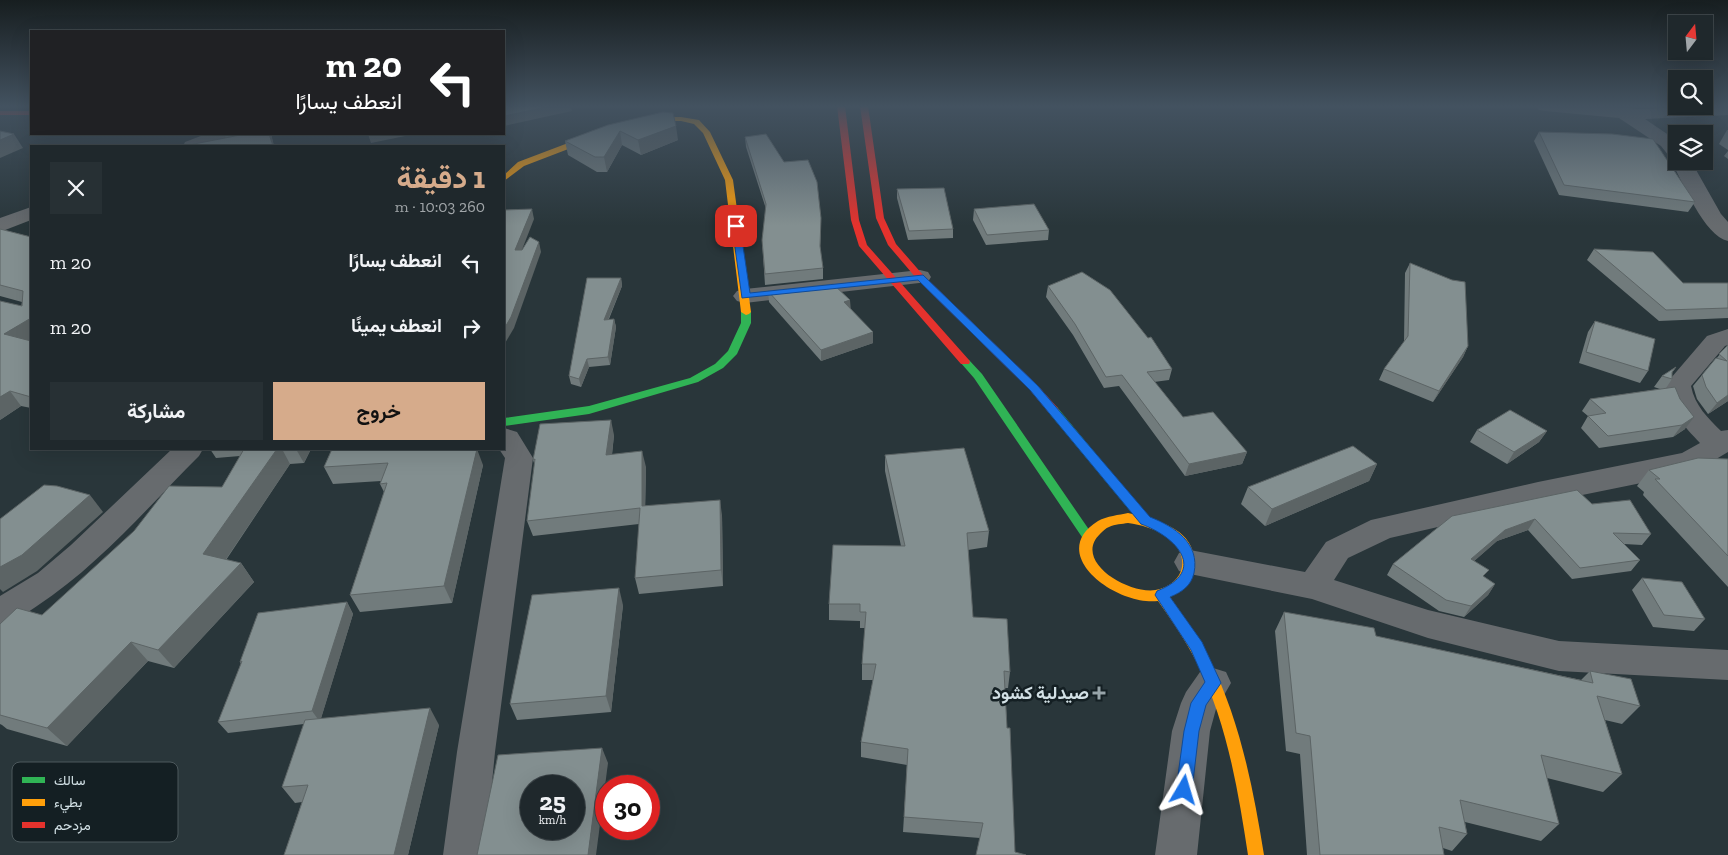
<!DOCTYPE html>
<html lang="ar">
<head>
<meta charset="utf-8">
<style>
	:root { --surface:#1f282c; --page:#273034; --text:#f1f3f6; --muted:#a1a6a9; --line:#3c4448; --accent:#d6ab8b }
	body { margin:0; font-family:"Zilla Slab",Vazirmatn,serif; background:var(--page); color:var(--text); direction:rtl; height:100vh; display:flex; flex-direction:column; font-size:19px; white-space:nowrap }
	* { box-sizing:border-box; margin:0 }
	p { font-size:16px; color:var(--muted) }
	.icon { flex:none; width:28px; height:28px; fill:none; stroke:currentColor; stroke-width:2; stroke-linecap:round; stroke-linejoin:round }
	.map { position:relative; flex:1; overflow:hidden; direction:ltr }
	.drawer { position:absolute; left:30px; top:145px; width:475px; height:305px; display:flex; flex-direction:column; background:var(--surface); border-radius:0px; box-shadow:0 5px 20px #0002,0 0 0 1px var(--line); direction:rtl }
	.drawer>* { flex:none }
	.banner { position:absolute; left:30px; top:30px; width:475px; height:105px; border-radius:0px; box-shadow:0 5px 20px #0002,0 0 0 1px var(--line); direction:rtl; background:#202124; color:#fff; overflow:hidden }
	.needle { width:32px; rotate:16deg }
	.controls { position:absolute; left:1668px; top:15px; display:grid; gap:10px }
	.controls a { display:grid; place-items:center; width:45px; height:45px; border-radius:0px; background:var(--surface); box-shadow:0 5px 20px #0002,0 0 0 1px var(--line); font-size:25px }
	.speed { position:absolute; left:520px; top:775px; display:flex; gap:10px; font-size:25px; font-weight:700; text-align:center }
	.speed>* { display:grid; place-content:center; width:65px; height:65px; border-radius:50%; background:var(--surface); box-shadow:0 5px 20px #0002,0 0 0 1px var(--line); line-height:1 }
	.speed small { font-size:12px; font-weight:400 }
	.speed .limit { border:8px solid #d22; background:#fff; color:#111 }
	.pin { position:absolute; display:grid; place-items:center; width:42px; height:42px; color:#fff; margin:-21px; border-radius:10px; box-shadow:0 2px 8px #0006 }
	.me { position:absolute; width:55px; margin:-28px; rotate:7deg; stroke-linejoin:round; filter:drop-shadow(0 0 4px #0008) }
	.turn { display:flex; align-items:center; gap:18px; height:105px; padding:0 20px; font-size:22px }
	.turn .icon { width:65px; height:65px; stroke-width:2.5 }
	.turn b { display:block; font-size:35px; line-height:42px }
	.round { display:grid; place-items:center; flex:none; width:52px; height:52px; border-radius:0px; background:var(--page) }
	.overview { display:flex; align-items:center; justify-content:space-between; height:85px; padding:0 20px }
	h1 { font-size:30px; font-weight:700; line-height:38px; color:var(--accent) }
	.button { display:flex; gap:10px; margin-top:auto; padding:10px 20px }
	.button a { flex:1; height:58px; border-radius:0px; background:var(--accent); color:#111; font-size:20px; font-weight:700; line-height:58px; text-align:center }
	.button a+a { background:var(--page); color:var(--text) }
	ul { padding:0; list-style:none }
	li { display:flex; align-items:center; gap:15px; height:65px; padding:0 20px }
	li div { flex:1 }
	li b { display:block; font-size:19px }
	li em { font-style:normal }
	.map>svg:first-child { display:block }
	.lines { fill:none; stroke-linecap:round; stroke-linejoin:round }
	.street { fill:#676b6e; fill-rule:evenodd }
	.fast { fill:#30b455; fill-rule:evenodd }
	.slow { fill:#ff9f0a; fill-rule:evenodd }
	.jam { fill:#e5322d; fill-rule:evenodd }
	.wall { fill:#717b7c }
	.shaded-wall { fill:#5c6465 }
	.building { fill:#838f90; stroke:#5c6465; fill-rule:evenodd }
	.route { fill:#1a73e8; stroke:#114b97 }
	.poi-dot { fill:#97a4a9; stroke:#141f23; stroke-width:2 }
	.labels { text-anchor:middle; dominant-baseline:central; stroke-width:5; stroke-linejoin:round; paint-order:stroke }
	.near-poi-label { font-size:18px; font-weight:bold; fill:#d2e0e5; stroke:#141f23; text-anchor:end }
	.key { fill:#141f23; stroke:#4d595d; stroke-width:1 }
	.key-label { font-size:14px; fill:#d2e0e5 }
</style>
</head>
<body>
<div class="map">
<svg width="1728" height="855" viewBox="0 0 1728 855">
	<rect width="100%" height="100%" fill="#29363a"/>
	<g class="lines">
		<g class="street">
			<path d="M1536,106H1607L1639,109L1728,106V115L1645,119L1676,140V161H1691L1721,214L1728,222V241C1704,236 1683,182 1671,161L1674,157L1669,156L1661,146L1619,118L1545,111L1539,110Z"/>
			<path d="M206,134H231C222,148 197,147 183,146L185,142Z"/>
			<polygon points="31,207 31,220 0,232 0,218"/>
			<polygon points="920,270 928,272 931,277 928,282 745,303 737,301 733,296 737,291 745,289"/>
			<path d="M1728,329V345L1725,346L1691,386C1695,406 1708,418 1721,431L1728,430V452L1701,468L1656,480L1538,504L1390,538L1348,558L1334,580L1428,610L1559,641L1728,650V680L1559,671L1428,638L1312,599L1190,574L1179,571L1174,562L1179,553L1190,550L1305,572L1326,542L1371,520L1538,482L1682,453L1700,443C1684,426 1668,409 1665,385L1707,336Z"/>
			<polygon points="504,428 517,432 533,458 495,752 485,855 443,855 457,752 505,458 499,449 504,449"/>
			<path d="M172,449H203L199,456C147,508 98,566 37,606C25,614 14,622 0,627V596L38,573L71,545Z"/>
			<polygon points="1213,668 1226,672 1231,683 1216,709 1210,731 1197,855 1155,855 1172,731 1181,703 1186,692 1200,672"/>
		</g>
		<g class="fast">
			<polygon points="746,309 751,312 751,323 737,354 723,368 698,382 589,414 504,426 504,418 589,406 690,378 715,364 728,351 741,323 741,312"/>
			<polygon points="965,359 969,360 982,374 1092,534 1094,537 1092,540 1084,540 974,378 960,362"/>
			<polygon points="1053,406 1057,407 1149,518 1151,521 1149,524 1141,524 1049,413 1047,410"/>
		</g>
		<g class="slow">
			<polygon points="665,117 681,117 699,120 710,132 733,180 751,312 749,314 746,315 741,312 725,180 703,133 694,124 681,121 665,121 610,133 524,166 504,181 504,175 518,162 605,129"/>
			<path d="M1128,513C1146,517 1164,521 1179,532C1203,550 1199,587 1170,597C1184,617 1198,636 1209,658C1240,720 1253,787 1264,855H1248C1238,790 1227,722 1197,663C1186,641 1172,621 1158,601C1116,606 1045,554 1098,521C1107,516 1119,515 1128,513ZM1128,523C1141,525 1153,528 1164,535C1189,550 1189,580 1160,589C1133,598 1071,562 1100,534C1103,531 1106,528 1109,527C1115,524 1122,524 1128,523Z"/>
		</g>
		<g class="jam">
			<polygon points="837,106 845,106 859,220 867,245 969,360 970,362 969,364 961,364 859,246 851,220"/>
			<polygon points="860,106 868,106 884,218 896,244 923,275 1038,386 1057,407 1059,410 1057,413 1049,413 1030,390 917,279 888,245 876,218"/>
			<rect x="0" y="111" width="31" height="4"/>
		</g>
	</g>
	<g class="wall">
		<polygon points="608,125 678,140 641,155 622,145 607,172 597,172 568,155 565,141"/>
		<polygon points="1727,130 1728,130 1728,150 1719,144"/>
		<polygon points="1539,132 1695,202 1688,212 1559,195 1534,141"/>
		<polygon points="224,134 271,134 274,146 184,146 226,138"/>
		<polygon points="745,137 784,162 821,218 820,250 823,268 823,279 765,285 762,240 766,209 746,147"/>
		<polygon points="1728,151 1728,159 1724,156"/>
		<polygon points="897,189 953,229 953,238 908,240 897,198"/>
		<polygon points="974,209 1049,230 1048,240 986,245 973,220"/>
		<polygon points="0,229 31,237 31,338 28,340 31,341 31,408 21,406 0,420 22,302 0,296"/>
		<polygon points="1594,249 1683,283 1728,283 1728,318 1659,321 1587,260"/>
		<polygon points="1410,263 1468,346 1463,357 1433,402 1379,380 1384,369 1404,342 1405,273"/>
		<polygon points="621,278 622,286 609,319 614,319 616,327 610,365 589,367 581,387 571,384 569,376"/>
		<polygon points="1048,286 1172,369 1169,380 1154,382 1183,417 1247,452 1242,464 1185,476 1119,386 1104,388 1073,335 1046,297"/>
		<polygon points="768,291 851,309 873,343 821,361 769,302"/>
		<polygon points="1595,321 1648,371 1640,383 1579,363 1588,332"/>
		<polygon points="1728,345 1728,401 1708,414 1697,399 1693,386 1702,375"/>
		<polygon points="1676,367 1672,373 1672,379 1666,388 1685,429 1673,437 1599,448 1581,428 1588,416 1582,411 1590,399 1660,389 1654,387 1662,376"/>
		<polygon points="1477,430 1547,431 1539,442 1507,464 1470,442"/>
		<polygon points="614,435 612,455 646,467 645,506 722,515 723,586 639,594 635,578 639,524 533,536 527,521 535,466 533,460"/>
		<polygon points="210,449 311,449 304,463 290,464 226,560 241,563 254,582 174,668 148,661 67,746 7,729 2,725 0,724 0,624 42,615 222,487 240,456 216,458"/>
		<polygon points="332,449 483,465 452,603 360,612 350,595 384,492 380,484 381,481 333,484 324,467"/>
		<polygon points="885,455 989,531 987,547 968,550 973,617 1010,672 1008,688 1005,688 1007,728 976,855 980,838 903,832 907,765 861,757 861,742 873,680 862,680 862,664 865,628 860,628 860,621 829,620 829,604 901,546 885,471"/>
		<polygon points="1728,459 1728,587 1643,495 1644,492 1637,486 1649,470"/>
		<polygon points="1377,464 1369,481 1265,526 1241,504 1248,487"/>
		<polygon points="1592,504 1651,534 1642,545 1624,544 1640,560 1631,571 1572,579 1528,530 1497,541 1474,561 1484,577 1495,584 1488,595 1464,617 1439,611 1387,575 1393,564 1452,516"/>
		<polygon points="1642,578 1705,619 1694,631 1653,627 1632,590"/>
		<polygon points="347,602 353,614 321,718 439,725 408,855 284,855 302,802 295,803 282,787 304,724 228,733 218,722 241,664 240,662"/>
		<polygon points="623,605 611,712 517,720 510,704"/>
		<polygon points="1284,612 1376,636 1581,680 1590,671 1640,706 1622,724 1605,720 1622,774 1603,792 1547,778 1559,824 1541,841 1465,822 1467,834 1452,851 1443,848 1444,855 1307,855 1300,754 1286,751 1275,631"/>
	</g>
	<g class="shaded-wall">
		<polygon points="552,106 571,106 572,111 504,126 504,116"/>
		<polygon points="676,126 678,140 641,155 638,140"/>
		<polygon points="620,131 622,145 607,172 604,157"/>
		<polygon points="14,134 23,148 0,158 0,140"/>
		<polygon points="269,134 271,134 274,146 273,146"/>
		<polygon points="368,134 415,134 371,143"/>
		<polygon points="532,209 534,219 518,260 515,250"/>
		<polygon points="539,242 541,252 514,328 504,345 504,329"/>
		<polygon points="621,278 622,286 605,327 604,320"/>
		<polygon points="850,300 851,311 844,302"/>
		<polygon points="31,318 31,338 15,349 4,334"/>
		<polygon points="614,319 616,327 610,365 608,357"/>
		<polygon points="873,332 873,343 821,361 821,350"/>
		<polygon points="504,345 506,352 504,357"/>
		<polygon points="1468,346 1463,357 1433,402 1439,391"/>
		<polygon points="587,359 589,367 581,387 579,379"/>
		<polygon points="10,391 21,406 0,420 0,397"/>
		<polygon points="1728,395 1728,401 1708,414 1717,403"/>
		<polygon points="1694,417 1685,429 1673,437 1682,425"/>
		<polygon points="611,420 614,435 610,471 606,455"/>
		<polygon points="1547,431 1539,442 1507,464 1514,452"/>
		<polygon points="277,449 282,449 290,464 216,574 203,554"/>
		<polygon points="296,449 311,449 304,463"/>
		<polygon points="477,449 483,465 452,603 444,586"/>
		<polygon points="642,451 646,467 645,522 642,506"/>
		<polygon points="1247,452 1242,464 1185,476 1189,464"/>
		<polygon points="1377,464 1369,481 1265,526 1272,509"/>
		<polygon points="90,495 103,512 37,571 3,592 0,589 0,567"/>
		<polygon points="720,500 722,515 723,586 721,570"/>
		<polygon points="1535,519 1528,530 1497,541 1464,570 1471,559 1505,530"/>
		<polygon points="241,563 254,582 174,668 158,650"/>
		<polygon points="1495,584 1488,595 1464,617 1471,606"/>
		<polygon points="619,588 623,605 611,712 606,696"/>
		<polygon points="347,602 353,614 320,722 312,711"/>
		<polygon points="131,642 148,661 67,746 47,728"/>
		<polygon points="430,708 439,725 408,855 394,855"/>
		<polygon points="602,748 608,763 596,855 588,855"/>
	</g>
	<g class="building">
		<polygon points="504,106 552,106 504,116"/>
		<polygon points="663,112 673,113 676,126 638,140 620,131 604,157 595,157 565,141 608,125"/>
		<polygon points="0,131 14,134 0,140"/>
		<polygon points="1539,132 1612,134 1653,139 1695,202 1564,185"/>
		<polygon points="238,134 269,134 273,146 184,146 240,135"/>
		<polygon points="766,134 784,162 808,160 817,182 821,218 820,246 823,268 765,274 762,240 766,204 745,137"/>
		<polygon points="944,188 953,229 909,231 897,189"/>
		<polygon points="1034,204 1049,230 987,235 974,209"/>
		<polygon points="532,209 515,250 522,250 530,237 539,242 511,317 504,329 504,210"/>
		<polygon points="0,229 31,237 31,318 4,334 31,341 31,397 10,391 0,397 0,301 22,306 23,291 0,285"/>
		<polygon points="1594,249 1653,252 1683,283 1728,283 1728,308 1666,310"/>
		<polygon points="1410,263 1452,280 1465,282 1468,346 1439,391 1384,369 1408,336"/>
		<polygon points="1082,272 1110,290 1148,338 1151,337 1172,369 1147,372 1183,417 1213,412 1247,452 1189,464 1122,375 1106,377 1075,324 1048,286"/>
		<polygon points="587,278 621,278 604,320 614,319 608,357 587,359 579,379 569,376"/>
		<polygon points="833,284 850,300 844,302 873,332 821,350 768,291"/>
		<polygon points="1595,321 1655,339 1648,371 1586,352"/>
		<polygon points="1728,345 1728,395 1717,403 1706,387 1702,375 1716,358 1727,361 1719,354"/>
		<polygon points="1676,367 1672,372 1672,379 1662,376"/>
		<polygon points="1675,387 1680,399 1694,417 1682,425 1608,436 1588,416 1606,413 1590,399"/>
		<polygon points="1510,410 1547,431 1514,452 1477,430"/>
		<polygon points="611,420 606,455 642,451 642,506 720,500 721,570 635,578 640,508 527,521 535,459 533,460 540,424"/>
		<polygon points="1353,446 1377,464 1272,509 1248,487"/>
		<polygon points="964,448 989,531 967,533 973,617 1007,619 1010,672 1004,671 1007,728 1010,728 1015,852 1026,855 976,855 983,823 904,817 908,749 861,742 876,664 862,664 866,612 860,612 860,604 829,604 833,545 905,546 885,455"/>
		<polygon points="244,449 277,449 203,554 241,563 158,650 131,642 47,728 0,715 0,624 17,608 42,615 134,531 169,486 222,487"/>
		<polygon points="332,449 462,449 462,450 477,449 444,586 350,595 387,483 380,484 388,463 324,467"/>
		<polygon points="1698,458 1728,459 1728,556 1655,479 1660,479 1649,470"/>
		<polygon points="44,485 57,486 90,495 22,555 0,567 0,519"/>
		<polygon points="1577,490 1592,504 1630,500 1651,534 1613,533 1640,560 1580,568 1535,519 1505,530 1471,559 1489,570 1483,576 1495,584 1471,606 1446,600 1393,564 1452,516"/>
		<polygon points="1642,578 1682,582 1705,619 1664,615"/>
		<polygon points="619,588 606,696 510,704 532,595"/>
		<polygon points="347,602 312,711 218,722 242,661 240,662 258,613"/>
		<polygon points="1284,612 1374,628 1376,636 1593,683 1590,671 1631,679 1640,706 1597,696 1622,774 1541,755 1559,824 1460,800 1467,834 1439,827 1444,855 1320,855 1310,736 1296,733"/>
		<polygon points="430,708 394,855 284,855 308,785 282,787 305,720"/>
		<path d="M602,748L588,855H477L498,755ZM531,786H574V829H531Z"/>
	</g>
	<linearGradient id="sky" x2="0" y2="1"><stop stop-color="#171e20"/><stop offset="0.47" stop-color="#435260"/><stop offset="1" stop-color="#435260" stop-opacity="0"/></linearGradient>
	<rect width="1728" height="226" fill="url(#sky)"/>
	<path class="route" d="M736,223L740,226L750,293L923,275L1038,386L1150,517C1175,527 1200,543 1194,573C1191,586 1182,592 1170,597L1202,642L1221,683L1206,705L1199,731L1192,790L1190,795L1184,797L1178,795L1176,790L1184,731L1191,703L1205,682L1191,650L1155,595L1157,591C1208,571 1177,537 1141,524L1030,390L918,280L742,298L732,226Z"/>
	<path class="poi-dot" d="M1096.5 685.5h5v5h5v5h-5v5h-5v-5h-5v-5h5z"/>
	<g class="labels">
		<g class="near-poi-label">
			<text x="1089" y="693">صيدلية كشود</text>
		</g>
	</g>
	<rect x="12" y="762" width="166" height="80" rx="8" class="key"/>
	<rect x="22" y="777" width="23" height="6" fill="#30b455"/>
	<rect x="22" y="799" width="23" height="7" fill="#ff9f0a"/>
	<rect x="22" y="822" width="23" height="6" fill="#e5322d"/>
	<g class="key-label">
		<text x="54" y="785">سالك</text>
		<text x="54" y="807">بطيء</text>
		<text x="54" y="830">مزدحم</text>
	</g>
</svg>
<div class="controls">
<a><svg class="needle" viewBox="-14 -14 28 28"><path d="M0-13l5 13h-10z" fill="#e53935"/><path d="M0 13l5-13h-10z" fill="#a1a6a9"/></svg></a>
<a><svg class="icon" aria-label="search" viewBox="0 0 24 24"><circle cx="10" cy="10" r="6"/><path d="M15 15l6 6"/></svg></a>
<a><svg class="icon" aria-label="layers" viewBox="0 0 24 24"><path d="M12 4l9 5-9 5-9-5zM3 14l9 5 9-5"/></svg></a>
</div>
<div class="speed"><div>25<small>km/h</small></div><div class="limit">30</div></div>
<div class="pin" style="left:736px;top:226px;background:#d93025"><svg class="icon" aria-label="arrive" viewBox="0 0 24 24"><path d="M6 21V4h12l-3 4 3 4H6"/></svg></div>
<svg class="me" style="left:1184px;top:790px" viewBox="-20 -20 40 40"><path d="M0-17L14 15 0 8-14 15z" fill="#1a73e8" stroke="#fff" stroke-width="4"/></svg>
<div class="banner">
<div class="turn"><svg class="icon" aria-label="left" viewBox="0 0 24 24"><path d="M17 20v-9H6M10 6l-5 5 5 5"/></svg><div><b>20 m</b>انعطف يسارًا</div></div>
</div>
<section class="drawer">
<div class="overview"><div><h1>1 دقيقة</h1><p>260 m · 10:03</p></div><a class="round"><svg class="icon" aria-label="close" viewBox="0 0 24 24"><path d="M6 6l12 12M18 6L6 18"/></svg></a></div>
<ul>
<li><svg class="icon" aria-label="left" viewBox="0 0 24 24"><path d="M17 20v-9H6M10 6l-5 5 5 5"/></svg><div><b>انعطف يسارًا</b></div><em>20 m</em></li>
<li><svg class="icon" aria-label="right" viewBox="0 0 24 24"><path d="M7 20v-9h11M14 6l5 5-5 5"/></svg><div><b>انعطف يمينًا</b></div><em>20 m</em></li>
</ul>
<div class="button"><a>خروج</a><a>مشاركة</a></div>
</section>
</div>
</body>
</html>
